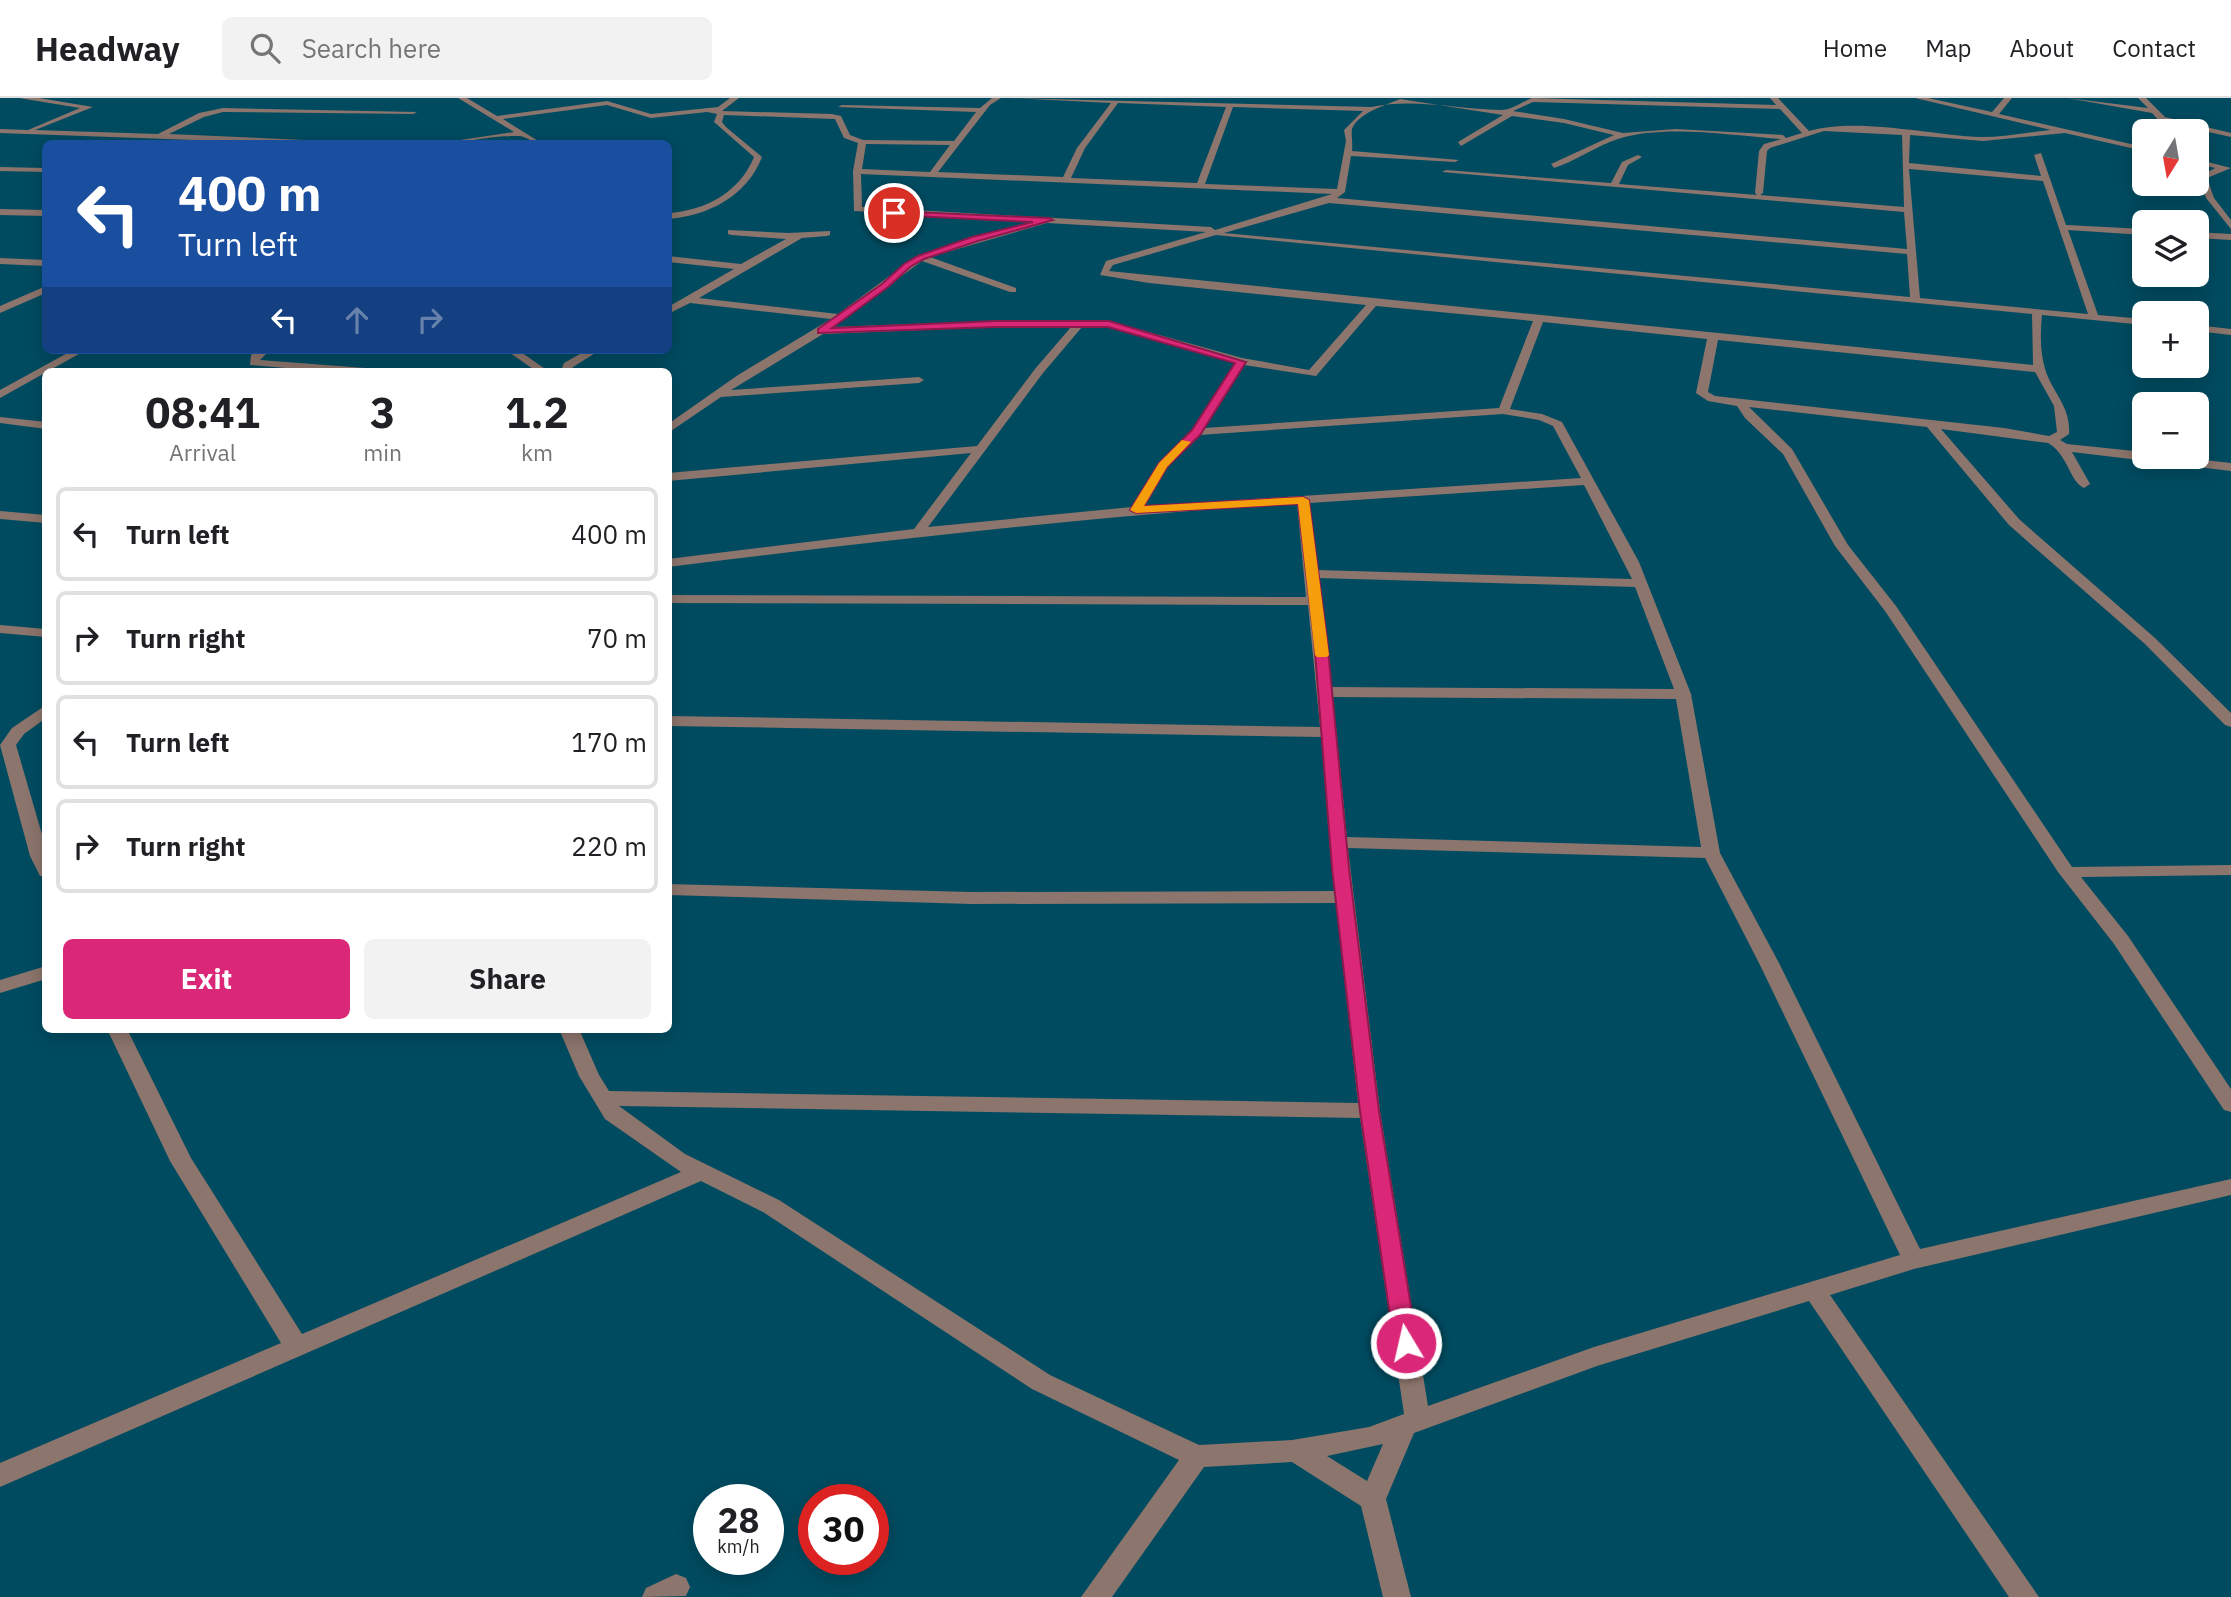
<!DOCTYPE html>
<html lang="en">
<head>
<meta charset="utf-8">
<style>
	:root { --surface:#fff; --page:#f2f2f2; --text:#202124; --muted:#757577; --line:#e0e0e0; --accent:#db2777 }
	body { margin:0; font-family:"IBM Plex Sans",sans-serif; background:var(--page); color:var(--text); height:100vh; display:flex; flex-direction:column; font-size:26px; white-space:nowrap }
	* { box-sizing:border-box; margin:0 }
	p { font-size:23px; color:var(--muted) }
	.icon { flex:none; width:38px; height:38px; fill:none; stroke:currentColor; stroke-width:2; stroke-linecap:round; stroke-linejoin:round }
	.map { position:relative; flex:1; overflow:hidden }
	.drawer { position:absolute; left:42px; top:270px; width:630px; height:665px; display:flex; flex-direction:column; background:var(--surface); border-radius:10px; box-shadow:0 4px 18px #0003 }
	.drawer>* { flex:none }
	.hud { position:absolute; left:42px; top:42px; width:630px; height:214px; border-radius:10px; box-shadow:0 4px 18px #0003; background:#1a4fa0; color:#fff; overflow:hidden }
	.needle { width:46px; rotate:191deg }
	.controls { position:absolute; left:2132px; top:21px; display:grid; gap:14px }
	.controls a { display:grid; place-items:center; width:77px; height:77px; border-radius:10px; background:var(--surface); box-shadow:0 4px 18px #0003; font-size:35px }
	.speed { position:absolute; left:693px; top:1386px; display:flex; gap:14px; font-size:35px; font-weight:700; text-align:center }
	.speed>* { display:grid; place-content:center; width:91px; height:91px; border-radius:50%; background:var(--surface); box-shadow:0 4px 18px #0003; line-height:1 }
	.speed small { font-size:18px; font-weight:400 }
	.speed .limit { border:10px solid #d22; background:#fff; color:#111 }
	.pin { position:absolute; display:grid; place-items:center; width:60px; height:60px; color:#fff; margin:-30px; border:4px solid #fff; border-radius:50%; box-shadow:0 2px 7px #0007 }
	.me { position:absolute; width:77px; margin:-38px; rotate:351deg; stroke-linejoin:round; filter:drop-shadow(0 0 5px #0008) }
	.turn { display:flex; align-items:center; gap:24px; height:147px; padding:0 21px; font-size:32px }
	.turn .icon { width:91px; height:91px; stroke-width:2.5 }
	.turn b { display:block; font-size:49px; line-height:60px }
	.lanes { display:flex; align-items:center; height:66px; padding:0 21px; background:#0003; justify-content:center; gap:35px; direction:ltr }
	.lanes .off { opacity:.35 }
	.eta { display:flex; justify-content:space-evenly; align-items:center; height:119px; text-align:center }
	.eta b { font-size:42px; font-weight:700; line-height:49px }
	.action { display:flex; gap:14px; margin-top:auto; padding:14px 21px }
	.action a { flex:1; height:80px; border-radius:10px; background:var(--accent); color:#fff; font-size:28px; font-weight:700; line-height:80px; text-align:center }
	.action a+a { background:var(--page); color:var(--text) }
	ul { padding:0; list-style:none }
	li { display:flex; align-items:center; gap:21px; height:94px; margin:0 14px 10px; padding:0 7px; border:4px solid var(--line); border-radius:10px }
	li div { flex:1 }
	li b { display:block; font-size:26px }
	li em { font-style:normal }
	header { display:flex; align-items:center; gap:42px; box-sizing:border-box; height:98px; padding:0 35px; background:var(--surface); border-bottom:2px solid var(--line) }
	header strong { font-size:33px }
	nav { display:flex; gap:38px; margin-inline-start:auto; font-size:24px }
	.search { width:490px; height:63px; background:var(--page); display:flex; align-items:center; gap:18px; box-sizing:border-box; padding:0 24px; border-radius:10px; color:var(--muted); font-size:26px }
	.map>svg:first-child { display:block }
	.lines { fill:none; stroke-linecap:round; stroke-linejoin:round }
	.street { fill:#8c756c; fill-rule:evenodd }
	.route { fill:#db2777; stroke:#8e194d; stroke-width:2 }
	.slow { fill:#f59e0b }
</style>
</head>
<body>
<header>
<strong>Headway</strong>
<div class="search"><svg class="icon" aria-label="search" viewBox="0 0 24 24"><circle cx="10" cy="10" r="6"/><path d="M15 15l6 6"/></svg>Search here</div>
<nav><a>Home</a><a>Map</a><a>About</a><a>Contact</a></nav>
</header>
<div class="map">
<svg width="2231" height="1499" viewBox="0 0 2231 1499">
	<rect width="100%" height="100%" fill="#004b60"/>
	<g class="lines">
		<g class="street">
			<polygon points="19,0 39,0 93,9 35,32 158,36 199,15 223,10 417,14 413,16 223,14 204,19 169,36 394,46 307,46 0,35 0,31 28,32 80,10"/>
			<path d="M458,0H467L497,18L607,3L651,16L718,9L730,0H739L722,13L832,16L841,18L850,37L863,42L954,43L976,14L838,9L842,7L980,10L992,0H1001L990,7L938,74L1063,79L1077,50L1111,5L1009,0L1371,9C1413,0 1457,11 1501,12C1511,12 1522,4 1532,0L1776,7L1770,0H1778L1809,33C1857,19 1929,37 1981,39C2004,39 2028,34 2051,32L1915,0H1928L1992,14L2004,0H2012L1999,16L2144,49V53L2065,35L1983,43L1910,37L1909,65L2041,78L2034,57L2041,55L2066,127L2144,131V137L2068,132L2098,217L2144,221V227L2042,217C2040,236 2040,256 2046,274C2054,296 2071,310 2069,336L2060,342L2067,346L2144,354V359H2178L2231,365V373L2072,354L2090,386L2084,390C2069,383 2068,356 2048,345L1941,331L2019,421L2155,540L2231,615V629L2225,627L2145,546L2009,427L1927,329L1749,309L1792,351L1848,447L1896,508L2072,769L2231,767V777L2081,779L2128,838L2231,991V1014L2224,1012L2114,846L2058,774L1885,513L1835,448L1783,356L1745,320L1737,308L1708,303L1696,295L1707,241L1543,224L1510,311L1542,316L1562,324L1639,464L1691,596L1720,755L1779,865L1920,1151L2231,1081V1097L1914,1171L1830,1197L2039,1499H2009L1809,1203L1597,1268L1414,1335L1386,1401L1411,1499H1383L1361,1408L1292,1364L1204,1369L1112,1499H1081L1179,1362L1032,1291L763,1114L701,1083L0,1389V1365L281,1245L170,1063L107,931H127L191,1060L302,1236L681,1074L605,1021L579,978L559,931H579L599,977L609,993L1358,1005L1336,805L971,806L668,797V786L971,794L1335,793L1321,639L668,628V618L1320,629L1308,507L668,505V497L1306,499L1297,405C1086,419 878,443 668,469V461L914,431L971,355L668,383V375L977,348L1035,271L1071,229H996L823,236L731,292L919,279L924,282L919,285L721,299L668,335V326L738,277L831,221L690,205L668,216V209L734,171L668,164V158L741,166L786,141L731,137L728,136V132L788,135L830,133V137L827,138L802,140L699,200L838,216L918,157L1030,124L854,113L853,73L858,45L844,40L835,21L724,17L722,24L726,29L762,59C747,98 708,118 668,121V115C705,113 740,94 754,59L714,24L717,16L707,14L651,20L607,7L503,21L543,46C533,46 527,38 518,38C491,37 461,46 434,46L514,34ZM1400,1L1503,17L1458,44L1461,48L1512,18L1564,25L1614,37L1551,66L1554,70C1576,63 1596,48 1618,41C1666,26 1732,38 1782,41L1764,46L1759,53L1755,95L1757,97L1619,86L1628,67L1642,59L1638,57L1622,64L1611,85L1446,72L1442,74L1904,114L1907,151L1337,100L1345,94L1351,58L1455,64L1459,62L1352,53C1353,46 1351,36 1352,31C1358,15 1386,7 1400,1ZM1533,4L1780,11L1802,35L1786,40L1783,37L1676,31L1623,35L1564,21L1513,13ZM1118,5L1226,9L1197,85L1071,80L1085,50ZM1233,9L1363,13L1344,32L1346,43L1337,91L1205,86ZM1824,33L1902,37L1904,109L1760,97L1763,95L1767,53L1770,50ZM866,46L950,47L930,74L862,71ZM1909,71L2043,83L2088,216L1920,200ZM861,76L1332,96L1215,132L1211,129L862,109ZM1329,105L1907,156L1910,199L1224,135ZM1047,125L1206,134L1106,163L1100,177L1149,185L1366,207L1309,272L1242,260L1109,223H996L832,229L922,163L1010,194H1016V190L930,159ZM1216,137L2032,216L2033,267L1109,173L1113,167ZM1376,208L1533,223L1499,310L1204,330L1244,267L1316,278ZM1082,229H1109L1235,265L1192,332L1159,364L1132,409L928,429L1043,275ZM1718,242L2035,274L2054,308L2057,334L2049,338L2004,330L1715,298L1708,294ZM1503,316L1539,322L1553,328L1581,380L1145,408L1168,369L1199,337ZM1584,387L1632,481L1316,472L1310,405ZM1318,480L1635,489L1674,591L1332,589ZM1333,599L1676,601L1701,749L1347,739ZM1348,750L1705,760L1759,865L1900,1157L1594,1249L1428,1308L1380,1013ZM619,1008L1360,1020L1404,1316L1369,1329L1292,1342L1199,1347L1050,1277L779,1102L685,1056ZM1383,1346L1367,1383L1327,1358Z"/>
			<polygon points="2067,0 2148,10 2138,0 2146,0 2165,19 2231,35 2231,39 2159,23 2152,15"/>
			<polygon points="2196,61 2231,70 2207,80 2214,100 2231,122 2231,131 2206,100 2199,79 2215,70 2196,65"/>
			<polygon points="0,69 46,70 46,74 0,73"/>
			<polygon points="0,111 46,112 46,118 0,117"/>
			<polygon points="2196,134 2231,136 2231,142 2196,140"/>
			<polygon points="0,160 46,162 46,168 0,166"/>
			<polygon points="46,188 46,195 0,215 0,208"/>
			<polygon points="2196,227 2231,231 2231,237 2196,233"/>
			<polygon points="73,252 86,252 0,300 0,292"/>
			<polygon points="257,252 270,252 260,262 365,270 370,273 320,273 250,267 251,257"/>
			<polygon points="506,252 518,252 548,273 536,273"/>
			<polygon points="587,252 600,252 573,269 571,273 561,273 564,265"/>
			<polygon points="0,319 46,324 46,331 0,325"/>
			<polygon points="0,413 46,417 46,425 0,421"/>
			<polygon points="0,527 46,531 46,539 0,535"/>
			<polygon points="46,607 46,620 24,636 16,647 46,750 46,779 40,778 30,758 0,647 12,630"/>
			<polygon points="46,868 46,881 0,895 0,882"/>
			<polygon points="676,1476 686,1480 690,1489 686,1498 642,1499 646,1490"/>
		</g>
	</g>
	<polygon class="route" points="891,113 1049,120 1053,122 978,143 924,161 910,169 888,189 832,230 996,223 1109,223 1246,264 1200,337 1167,369 1144,408 1303,399 1309,402 1327,541 1349,770 1379,1013 1417,1245 1413,1252 1406,1254 1398,1252 1394,1245 1360,1013 1332,770 1314,541 1298,406 1136,415 1130,412 1159,365 1192,332 1235,265 1108,229 996,229 818,235 818,231 882,186 904,166 918,158 972,139 1033,124 894,117"/>
	<polygon class="slow" points="1182,342 1191,344 1167,369 1144,408 1303,399 1309,402 1329,557 1327,559 1317,559 1315,557 1298,406 1136,415 1130,412 1159,365"/>
</svg>
<div class="controls">
<a><svg class="needle" viewBox="-14 -14 28 28"><path d="M0-13l5 13h-10z" fill="#e53935"/><path d="M0 13l5-13h-10z" fill="#757577"/></svg></a>
<a><svg class="icon" aria-label="layers" viewBox="0 0 24 24"><path d="M12 4l9 5-9 5-9-5zM3 14l9 5 9-5"/></svg></a>
<a>+</a>
<a>−</a>
</div>
<div class="speed"><div>28<small>km/h</small></div><div class="limit">30</div></div>
<div class="pin" style="left:894px;top:115px;background:#d93025"><svg class="icon" aria-label="arrive" viewBox="0 0 24 24"><path d="M6 21V4h12l-3 4 3 4H6"/></svg></div>
<svg class="me" style="left:1406px;top:1245px" viewBox="-20 -20 40 40"><circle r="17" fill="#db2777" stroke="#fff" stroke-width="3"/><path d="M0-11L8 9 0 5-8 9z" fill="#fff"/></svg>
<div class="hud">
<div class="turn"><svg class="icon" aria-label="left" viewBox="0 0 24 24"><path d="M17 20v-9H6M10 6l-5 5 5 5"/></svg><div><b>400 m</b>Turn left</div></div>
<div class="lanes"><svg class="icon" aria-label="left" viewBox="0 0 24 24"><path d="M17 20v-9H6M10 6l-5 5 5 5"/></svg><svg class="icon off" aria-label="ahead" viewBox="0 0 24 24"><path d="M12 20V5M6 11l6-6 6 6"/></svg><svg class="icon off" aria-label="right" viewBox="0 0 24 24"><path d="M7 20v-9h11M14 6l5 5-5 5"/></svg></div>
</div>
<section class="drawer">
<div class="eta">
<div><b>08:41</b><p>Arrival</p></div>
<div><b>3</b><p>min</p></div>
<div><b>1.2</b><p>km</p></div>
</div>
<ul>
<li><svg class="icon" aria-label="left" viewBox="0 0 24 24"><path d="M17 20v-9H6M10 6l-5 5 5 5"/></svg><div><b>Turn left</b></div><em>400 m</em></li>
<li><svg class="icon" aria-label="right" viewBox="0 0 24 24"><path d="M7 20v-9h11M14 6l5 5-5 5"/></svg><div><b>Turn right</b></div><em>70 m</em></li>
<li><svg class="icon" aria-label="left" viewBox="0 0 24 24"><path d="M17 20v-9H6M10 6l-5 5 5 5"/></svg><div><b>Turn left</b></div><em>170 m</em></li>
<li><svg class="icon" aria-label="right" viewBox="0 0 24 24"><path d="M7 20v-9h11M14 6l5 5-5 5"/></svg><div><b>Turn right</b></div><em>220 m</em></li>
</ul>
<div class="action"><a>Exit</a><a>Share</a></div>
</section>
</div>
</body>
</html>
